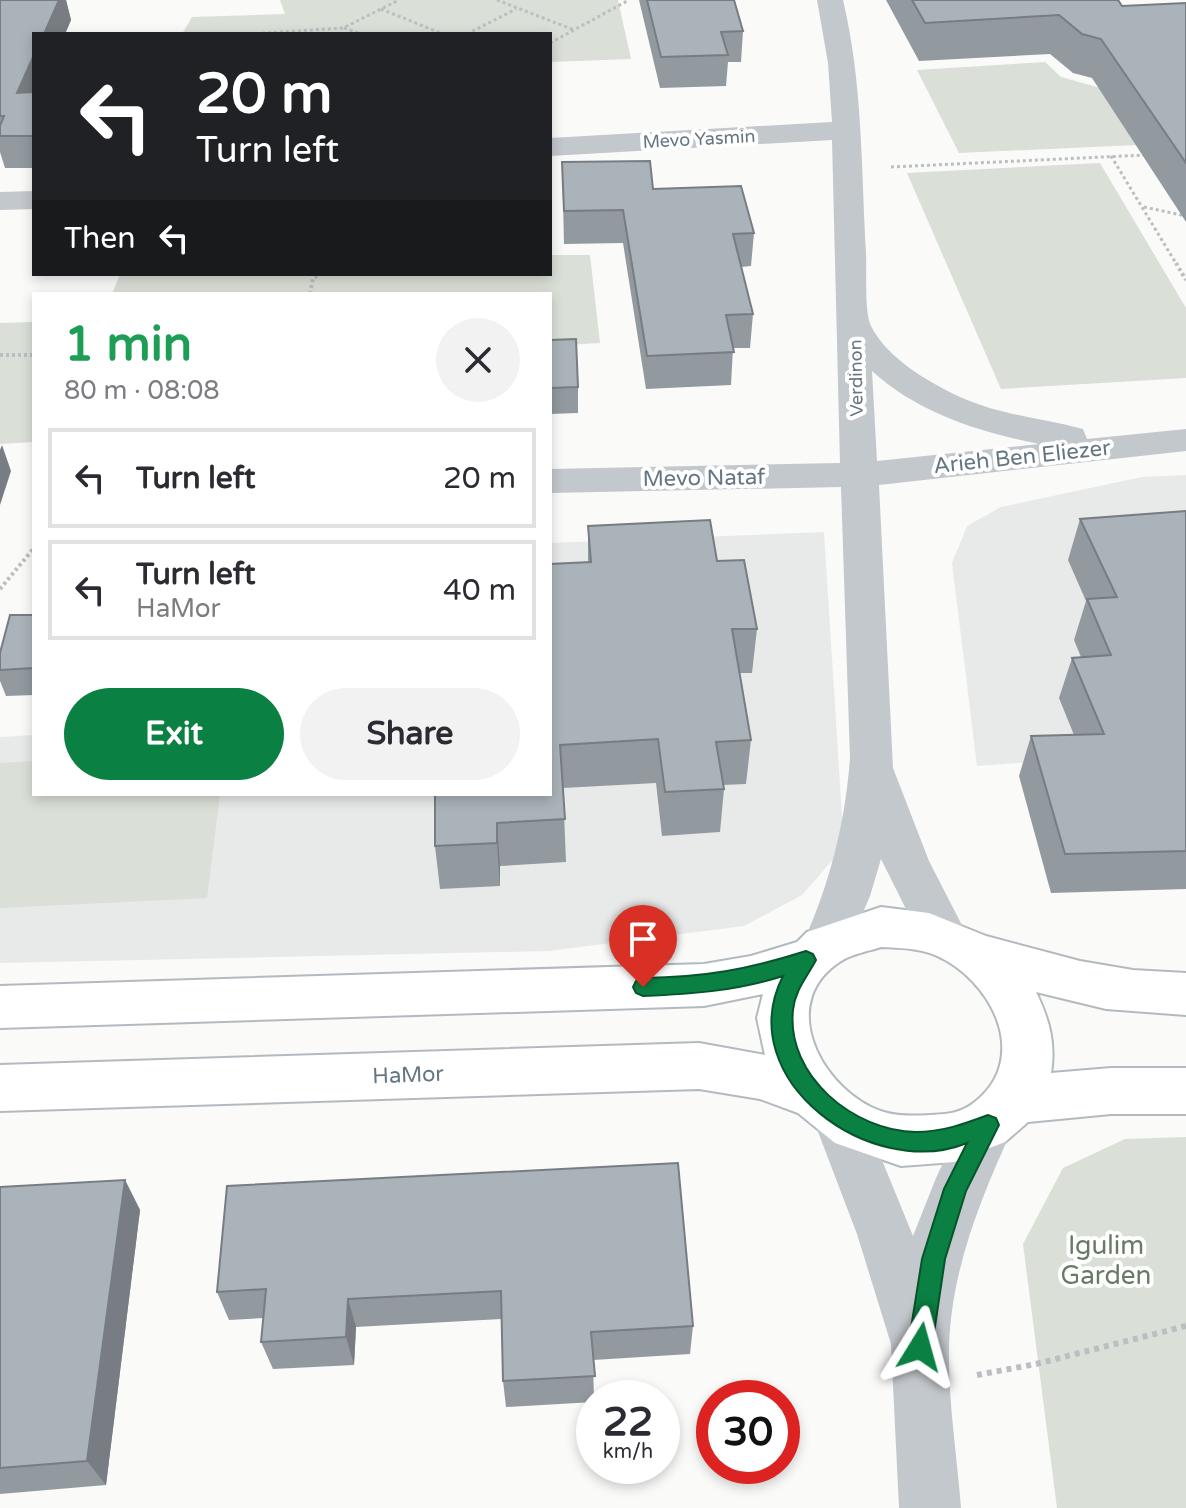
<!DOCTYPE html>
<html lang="en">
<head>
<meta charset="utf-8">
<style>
	:root { --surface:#fff; --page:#f2f2f3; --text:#2b2b33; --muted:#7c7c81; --line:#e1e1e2; --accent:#0b8043 }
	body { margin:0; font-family:"Varela Round",sans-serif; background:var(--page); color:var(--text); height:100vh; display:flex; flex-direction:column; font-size:30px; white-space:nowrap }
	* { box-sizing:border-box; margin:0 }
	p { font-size:26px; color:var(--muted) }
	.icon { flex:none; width:44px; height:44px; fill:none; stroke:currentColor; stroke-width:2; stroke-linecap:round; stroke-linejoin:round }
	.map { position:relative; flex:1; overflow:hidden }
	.sheet { position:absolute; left:32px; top:292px; width:520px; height:504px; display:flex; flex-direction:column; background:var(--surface); border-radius:0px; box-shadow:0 4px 12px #0003 }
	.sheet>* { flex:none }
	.guide { position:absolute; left:32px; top:32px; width:520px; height:244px; border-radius:0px; box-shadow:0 4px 12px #0003; background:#202124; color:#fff; overflow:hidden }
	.speed { position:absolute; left:576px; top:1380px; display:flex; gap:16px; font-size:40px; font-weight:700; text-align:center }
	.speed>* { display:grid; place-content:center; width:104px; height:104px; border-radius:50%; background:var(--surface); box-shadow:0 4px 12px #0003; line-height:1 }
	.speed small { font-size:20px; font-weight:400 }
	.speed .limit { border:12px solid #d22; background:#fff; color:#111 }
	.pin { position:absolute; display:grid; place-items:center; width:68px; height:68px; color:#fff; margin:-82px -34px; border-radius:50% 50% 50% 0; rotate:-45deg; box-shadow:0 0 8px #0007 }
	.pin .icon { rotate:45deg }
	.me { position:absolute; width:88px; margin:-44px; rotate:8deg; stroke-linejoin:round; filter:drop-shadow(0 0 6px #0008) }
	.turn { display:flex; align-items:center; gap:28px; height:168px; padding:0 32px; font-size:36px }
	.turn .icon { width:104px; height:104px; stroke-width:2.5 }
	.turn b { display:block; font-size:56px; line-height:68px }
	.then { display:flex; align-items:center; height:76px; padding:0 32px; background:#0003; gap:16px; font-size:30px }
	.round { display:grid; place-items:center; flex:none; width:84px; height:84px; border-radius:42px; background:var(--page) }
	.overview { display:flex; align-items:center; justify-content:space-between; height:136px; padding:0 32px }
	h1 { font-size:48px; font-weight:700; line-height:60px; color:#1e9e55 }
	.cta { display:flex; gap:16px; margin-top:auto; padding:16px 32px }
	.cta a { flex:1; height:92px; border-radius:48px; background:var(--accent); color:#fff; font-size:32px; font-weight:700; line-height:92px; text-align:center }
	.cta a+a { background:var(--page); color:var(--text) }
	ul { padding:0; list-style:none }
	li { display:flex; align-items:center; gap:24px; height:100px; margin:0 16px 12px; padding:0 16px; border:4px solid var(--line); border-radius:0px }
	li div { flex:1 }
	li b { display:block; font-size:30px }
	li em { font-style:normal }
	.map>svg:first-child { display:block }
	.built { fill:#e8e9e9 }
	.green { fill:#dadfd7 }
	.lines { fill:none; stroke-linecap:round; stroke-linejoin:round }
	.secondary-casing { stroke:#b3babf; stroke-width:4 }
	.path-far2 { stroke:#bbbfc2; stroke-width:3; stroke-dasharray:3 3; stroke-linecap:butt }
	.path-far1 { stroke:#bbbfc2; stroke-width:4; stroke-dasharray:3 3; stroke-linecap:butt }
	.path { stroke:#bbbfc2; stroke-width:6; stroke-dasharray:5 5; stroke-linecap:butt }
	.street { fill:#c3c8cc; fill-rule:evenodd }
	.secondary { fill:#fff; fill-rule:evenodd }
	.wall { fill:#929a9f }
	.shaded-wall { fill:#777d82 }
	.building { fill:#aab3b9; stroke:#777d82; stroke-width:2 }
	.route { fill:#0b8043; stroke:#07532c; stroke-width:2 }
	.labels { text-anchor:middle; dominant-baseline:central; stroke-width:8; stroke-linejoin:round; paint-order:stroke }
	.far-street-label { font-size:18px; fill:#657683; stroke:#fff }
	.street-label { font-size:22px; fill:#657683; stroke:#fff }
	.near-park-label { font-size:26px; fill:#687a64; stroke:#fff }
</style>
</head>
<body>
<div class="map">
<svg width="1186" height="1508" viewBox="0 0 1186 1508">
	<rect width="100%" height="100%" fill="#fafaf8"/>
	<g class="built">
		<polygon points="1186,475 1186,751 977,766 952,563 967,526 1001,507 1142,477"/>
		<polygon points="824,532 844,847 802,895 744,926 549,951 0,963 0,737 34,735 34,794 550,794 550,543"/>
	</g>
	<g class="green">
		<polygon points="280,0 618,0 631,59 550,62 550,34 182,34 192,17 285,14"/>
		<polygon points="1045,62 1061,77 1104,89 1182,143 959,153 917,70"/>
		<polygon points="1100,163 1186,308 1186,378 1001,389 907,173"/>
		<polygon points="550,255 590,255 600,343 550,346 550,294 112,294 120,274 550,274"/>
		<polygon points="34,322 34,442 0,444 0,323"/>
		<polygon points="34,761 34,794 220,794 207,898 0,908 0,763"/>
		<polygon points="1186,1137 1186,1508 1057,1508 1023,1244 1063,1168 1125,1139"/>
	</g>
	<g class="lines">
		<g class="secondary-casing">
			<path id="secondary" d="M881,907L929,913L986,936L1080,961L1133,970L1186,973V1015L1106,1009L1036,992C1049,1019 1056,1043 1051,1073L1111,1068H1186V1114H1111L1028,1122L1005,1142L954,1162L901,1166L835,1143L798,1113L760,1099L699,1089L0,1111V1065L699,1043L765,1055L757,1018L763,994L704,1006L0,1028V986L704,964L751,956L797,942L807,932ZM881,947C899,948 919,948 935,955C991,979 1031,1056 976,1101C962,1113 949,1114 931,1115C910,1116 891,1117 871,1107C818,1081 778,1001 841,961C852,954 869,951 881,947Z"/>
		</g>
		<g class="path-far2">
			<polyline points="497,0 574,30"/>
			<polyline points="381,9 443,34"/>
			<polyline points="344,28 361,34"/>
			<polyline points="250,34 343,28 399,0"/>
			<polyline points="467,34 516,9"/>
			<polyline points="550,43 629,0"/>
			<polyline points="1111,156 1177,265"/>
			<polyline points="891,167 1145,155"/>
			<polyline points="1144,207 1186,216"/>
		</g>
		<g class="path-far1">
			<polyline points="1176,263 1186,280"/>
			<polyline points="310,294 313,278 321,274"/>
			<polyline points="0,355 34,355"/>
			<polyline points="0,589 34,548"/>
		</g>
		<polyline class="path" points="977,1375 1036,1364 1186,1326"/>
		<g class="street">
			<path d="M817,0H843C863,84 861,167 866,253C867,270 864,312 871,326C887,358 928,382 960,397C1000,415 1041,418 1083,429L1087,439L1186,429V451L879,485L893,768L929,861L968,937L961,951L944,957L927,951L881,859L870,896L844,957L827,963L810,957L803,943C830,883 845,824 850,758L841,487L550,493V469L840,463L832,140L550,156V138L832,122L828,63ZM872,371C918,413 979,432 1039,444L877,461Z"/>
			<polygon points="34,191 34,209 0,210 0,192"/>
			<path d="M838,1092L857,1099L913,1236L936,1178L969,1108L988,1101L1007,1108L1014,1125C982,1196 951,1268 949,1348C948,1401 957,1455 961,1508H899L891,1344L857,1234L812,1116L819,1099Z"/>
		</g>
		<use href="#secondary" class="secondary"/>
	</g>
	<g class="wall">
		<polygon points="0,0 66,0 71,20 65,34 34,34 34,168 5,168 0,152"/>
		<polygon points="639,0 734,0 743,31 741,62 728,62 726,86 660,88"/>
		<polygon points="886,0 1118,0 1122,6 1186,3 1186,222 1092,78 1073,73 1050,54 919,61"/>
		<polygon points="562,162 653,189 754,233 751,266 741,267 753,314 750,348 733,348 731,385 646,389 623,243 564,244"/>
		<polygon points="550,340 578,387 578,413 550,414"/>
		<polygon points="1186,511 1186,889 1051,893 1019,776 1031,736 1074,735 1059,698 1072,658 1081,657 1074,640 1086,601 1068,560 1080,519"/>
		<polygon points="588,526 717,561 757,629 752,673 740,673 751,740 746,784 723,785 724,789 720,832 662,836 656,783 563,788 566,862 500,866 500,886 440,889 435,846 588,562"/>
		<polygon points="34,615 34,695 6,696 0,681 0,653"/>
		<polygon points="125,1180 140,1210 106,1485 0,1494 0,1187"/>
		<polygon points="227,1186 693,1326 690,1354 593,1360 594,1402 506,1407 503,1381 501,1319 356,1327 354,1365 273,1369 261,1342 263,1318 229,1320 217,1292"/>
	</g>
	<g class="shaded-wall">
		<polygon points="59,0 66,0 71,20 65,34 44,34"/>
		<polygon points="34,55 34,106 17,93"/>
		<polygon points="2,445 11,471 0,505 0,450"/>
		<polygon points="497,823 500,866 500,886 497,843"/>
		<polygon points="125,1180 140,1210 106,1485 87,1461"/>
		<polygon points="348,1299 356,1327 354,1365 346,1337"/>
	</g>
	<g class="building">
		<polygon points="0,0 59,0 44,34 34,34 34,55 17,93 34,92 34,136 0,136 0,126 4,116 0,116"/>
		<polygon points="647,0 734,0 743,31 721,32 728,55 661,57"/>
		<polygon points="912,0 1118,0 1122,6 1186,3 1186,163 1101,39 1082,34 1059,15 925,23"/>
		<polygon points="650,161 653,189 741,186 754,233 733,234 753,314 726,315 734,352 647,356 623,210 564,211 562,162"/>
		<polygon points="576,339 578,387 550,388 550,340"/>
		<polygon points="1186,511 1186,851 1065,854 1031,736 1104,734 1072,658 1111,655 1087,599 1117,597 1080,519"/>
		<polygon points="710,520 717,561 744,560 757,629 732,629 751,740 716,742 724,789 665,792 658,739 560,745 565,819 497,823 497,843 435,846 435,794 550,794 550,564 591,562 588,526"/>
		<polygon points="10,615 34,615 34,668 0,670 0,653"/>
		<polygon points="678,1163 693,1326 591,1332 595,1376 503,1381 501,1291 348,1299 346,1337 261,1342 266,1289 217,1292 227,1186"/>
		<polygon points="125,1180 87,1461 0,1468 0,1187"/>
	</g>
	<path class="route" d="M806,951L813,954L816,960C807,977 795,990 793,1010C786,1076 854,1131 916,1132C942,1132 964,1124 988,1115L996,1118L999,1125L966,1191L945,1259L932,1347L929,1356L920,1359L912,1356L908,1347L922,1259L944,1189L967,1143C872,1182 730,1080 783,976C736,991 692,994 643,996L636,993L633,987L636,981L643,978C705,977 746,970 806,951Z"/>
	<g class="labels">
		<g class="far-street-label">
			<text transform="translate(699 139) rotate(-3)">Mevo Yasmin</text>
			<text transform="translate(856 378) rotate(-91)">Verdinon</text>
		</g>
		<g class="street-label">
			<text transform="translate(1022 457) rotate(-6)">Arieh Ben Eliezer</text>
			<text transform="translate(704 478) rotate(-1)">Mevo Nataf</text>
			<text transform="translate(408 1075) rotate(-2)">HaMor</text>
		</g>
		<g class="near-park-label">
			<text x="1106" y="1245">Igulim<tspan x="1106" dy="30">Garden</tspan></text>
		</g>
	</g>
</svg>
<div class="speed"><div>22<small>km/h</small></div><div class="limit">30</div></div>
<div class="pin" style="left:643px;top:987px;background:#d93025"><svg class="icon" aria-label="arrive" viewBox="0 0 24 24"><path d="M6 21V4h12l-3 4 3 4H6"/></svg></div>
<svg class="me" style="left:920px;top:1347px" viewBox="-20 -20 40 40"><path d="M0-17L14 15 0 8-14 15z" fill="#0b8043" stroke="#fff" stroke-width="4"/></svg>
<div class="guide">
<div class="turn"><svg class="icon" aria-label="left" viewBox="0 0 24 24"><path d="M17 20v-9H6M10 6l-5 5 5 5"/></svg><div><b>20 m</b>Turn left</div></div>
<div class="then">Then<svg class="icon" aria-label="left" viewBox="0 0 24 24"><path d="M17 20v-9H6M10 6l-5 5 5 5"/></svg></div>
</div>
<section class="sheet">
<div class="overview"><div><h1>1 min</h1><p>80 m · 08:08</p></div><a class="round"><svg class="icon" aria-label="close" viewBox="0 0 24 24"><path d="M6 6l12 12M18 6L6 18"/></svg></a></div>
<ul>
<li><svg class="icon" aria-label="left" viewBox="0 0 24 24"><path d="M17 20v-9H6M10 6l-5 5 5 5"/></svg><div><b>Turn left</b></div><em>20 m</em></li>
<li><svg class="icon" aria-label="left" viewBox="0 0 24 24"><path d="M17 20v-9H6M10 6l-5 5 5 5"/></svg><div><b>Turn left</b><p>HaMor</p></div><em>40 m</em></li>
</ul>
<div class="cta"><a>Exit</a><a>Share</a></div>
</section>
</div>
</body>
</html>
